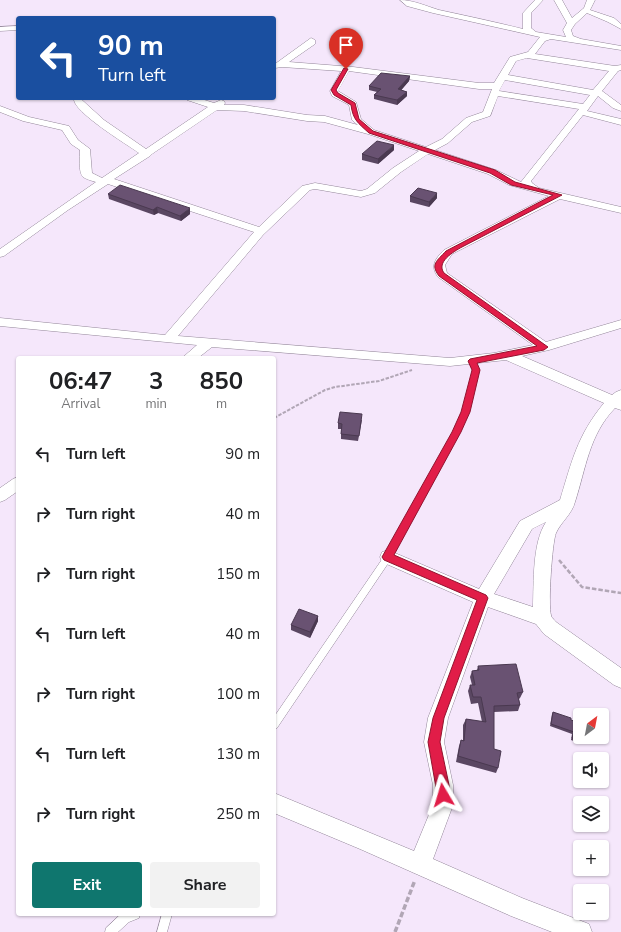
<!DOCTYPE html>
<html lang="en">
<head>
<meta charset="utf-8">
<style>
	:root { --surface:#fff; --page:#f2f2f2; --text:#202124; --muted:#757577; --accent:#0f766e }
	body { margin:0; font-family:"Nunito Sans",sans-serif; background:var(--page); color:var(--text); height:100vh; display:flex; flex-direction:column; font-size:15px; white-space:nowrap }
	* { box-sizing:border-box; margin:0 }
	p { font-size:13px; color:var(--muted) }
	.icon { flex:none; width:22px; height:22px; fill:none; stroke:currentColor; stroke-width:2; stroke-linecap:round; stroke-linejoin:round }
	.map { position:relative; flex:1; overflow:hidden }
	.drawer { position:absolute; left:16px; top:356px; width:260px; height:560px; display:flex; flex-direction:column; background:var(--surface); border-radius:4px; box-shadow:0 1px 3px #0004 }
	.drawer>* { flex:none }
	.top-card { position:absolute; left:16px; top:16px; width:260px; height:84px; border-radius:4px; box-shadow:0 1px 3px #0004; background:#1a4fa0; color:#fff; overflow:hidden }
	.needle { width:26px; rotate:32deg }
	.tools { position:absolute; left:573px; top:708px; display:grid; gap:8px }
	.tools a { display:grid; place-items:center; width:36px; height:36px; border-radius:4px; background:var(--surface); box-shadow:0 1px 3px #0004; font-size:20px }
	.pin { position:absolute; display:grid; place-items:center; width:34px; height:34px; color:#fff; margin:-41px -17px; border-radius:50% 50% 50% 0; rotate:-45deg; box-shadow:0 0 4px #0007 }
	.pin .icon { rotate:45deg }
	.me { position:absolute; width:44px; margin:-22px; rotate:353deg; stroke-linejoin:round; filter:drop-shadow(0 0 3px #0008) }
	.turn { display:flex; align-items:center; gap:14px; height:84px; padding:0 16px; font-size:18px }
	.turn .icon { width:52px; height:52px; stroke-width:2.5 }
	.turn b { display:block; font-size:28px; line-height:34px }
	.eta { display:flex; justify-content:space-evenly; align-items:center; height:68px; text-align:center }
	.eta b { font-size:24px; font-weight:700; line-height:28px }
	.primary-button { display:flex; gap:8px; margin-top:auto; padding:8px 16px }
	.primary-button a { flex:1; height:46px; border-radius:4px; background:var(--accent); color:#fff; font-size:16px; font-weight:700; line-height:46px; text-align:center }
	.primary-button a+a { background:var(--page); color:var(--text) }
	ul { padding:0; list-style:none }
	li { display:flex; align-items:center; gap:12px; height:60px; padding:0 16px }
	li div { flex:1 }
	li b { display:block; font-size:15px }
	li em { font-style:normal }
	.map>svg:first-child { display:block }
	.lines { fill:none; stroke-linecap:round; stroke-linejoin:round }
	.service-casing { stroke:#938699; stroke-width:1 }
	.minor-casing { stroke:#938699; stroke-width:1 }
	.path-far2 { stroke:#b1a6b5; stroke-width:2; stroke-dasharray:3.5 1.5; stroke-linecap:butt }
	.path-far1 { stroke:#b1a6b5; stroke-width:2.5; stroke-dasharray:4.5 2; stroke-linecap:butt }
	.path { stroke:#b1a6b5; stroke-width:3.5; stroke-dasharray:5.5 2.5; stroke-linecap:butt }
	.service { fill:#fff; fill-rule:evenodd }
	.minor { fill:#fff; fill-rule:evenodd }
	.wall { fill:#5a4762 }
	.shaded-wall { fill:#4a3950 }
	.building { fill:#695272; stroke:#4a3950 }
	.route { fill:#e11d48; stroke:#92132f }
</style>
</head>
<body>
<div class="map">
<svg width="621" height="932" viewBox="0 0 621 932">
	<rect width="100%" height="100%" fill="#f5e7fb"/>
	<g class="lines">
		<g class="service-casing">
			<g id="service">
				<polygon points="472,359 474,360 479,370 469,412 460,432 391,559 277,728 274,729 274,717 385,555 454,432 463,412 473,370 469,361"/>
				<polygon points="121,914 140,914 139,918 129,922 118,932 105,932 106,928"/>
				<polygon points="162,914 172,914 167,932 157,932"/>
			</g>
		</g>
		<g class="minor-casing">
			<g id="minor">
				<path d="M400,0C413,0 426,6 439,10C467,16 495,22 523,29V13L535,0H543L531,13V28L536,32L566,37L563,30L567,23L554,0H562L572,18L584,8L587,0H595L590,10L614,18L621,24V29L608,22L587,13L575,24L571,30L573,36L581,39L621,46V50L551,39L545,41L535,54L615,66L621,65V70L618,71L602,91L621,105V111L613,108L598,96L587,111L621,119V125L583,115L531,181L532,183L539,188L621,207V213L560,199L452,254L445,265L447,273L546,342L621,320V328L549,350L522,356L612,395L616,392L621,390V410L615,408C589,435 586,468 575,502C572,514 561,522 556,533C552,543 548,606 551,615C551,618 555,620 556,622L621,668V688L614,685L544,634L536,624L488,607L448,718L444,742L453,785V805L433,859L522,898L589,924L592,932H552L511,916L360,849L274,813V793L414,851L433,805V785L424,742L428,718L473,602L382,562L380,557L382,552L388,550L479,589L520,521L560,500C572,461 577,436 604,403L506,360L450,366L212,347L198,358H182L197,345L0,326V318L165,335L254,232L108,184L68,210L4,256L0,257V249L96,182C92,181 86,179 83,177C78,171 80,157 80,150L71,144L62,130L23,121L0,112V106L29,117L69,126L78,140L90,149L92,173L102,178L139,153C128,145 71,111 74,98H82V100L104,120L146,149L208,107L187,100L186,98H198L214,103L221,100L224,101L225,103L224,105H244L307,115L325,116L358,125L352,120L349,105L332,96L330,91L341,71L282,67L275,68V64L311,38L315,40V44L289,62L353,67L479,83H494L510,57L528,52L540,37L433,13L407,6ZM527,58L609,71L593,90L508,75L516,61ZM349,71L479,89H492L483,112L466,118L442,139L426,147L374,130L361,119L356,102L338,91ZM505,80L590,95L583,104L499,91ZM498,96L579,109L521,182L496,170L435,150L448,143L472,122L490,116ZM217,110L244,111L307,121L324,122L368,134L419,151L393,168L367,189L361,191L315,183L302,186L259,227L114,179L150,156L152,154ZM428,154L488,174L509,185L549,196L444,250C435,259 430,266 438,277L533,345L494,353L450,358L178,336L263,235L310,190L315,189L361,197L375,193L401,172ZM546,522C532,543 534,582 533,607L494,594L532,529Z"/>
				<polygon points="18,26 18,30 0,31 0,27"/>
				<polygon points="18,477 18,491 5,500 0,502 0,488 13,479"/>
			</g>
		</g>
		<polyline class="path-far2" points="274,418 325,390 335,387 379,381 412,370"/>
		<polyline class="path-far1" points="559,560 582,587 621,593"/>
		<polyline class="path" points="395,932 415,880"/>
		<use href="#service" class="service"/>
		<use href="#minor" class="minor"/>
	</g>
	<g class="wall">
		<polygon points="410,76 409,81 401,90 407,92 407,96 397,105 374,99 374,95 377,92 369,90 369,86"/>
		<polygon points="394,150 378,164 362,160 362,154"/>
		<polygon points="108,194 190,214 181,221 158,213 154,215 109,199"/>
		<polygon points="410,196 437,198 429,207 410,202"/>
		<polygon points="362,420 358,441 341,439 341,429 338,429 338,423"/>
		<polygon points="318,616 318,621 310,638 291,630 291,625"/>
		<polygon points="478,666 523,692 520,698 519,699 520,705 518,711 494,712 494,749 498,768 496,773 456,762 459,746 461,740 463,740 463,725 466,719 482,722 478,703 471,704 468,691 470,685 472,685 470,677 472,671 477,670"/>
		<polygon points="553,712 571,720 580,737 599,737 596,743 584,739 583,742 582,744 571,740 572,734 550,726 552,714"/>
	</g>
	<g class="shaded-wall">
		<polygon points="410,76 409,81 398,94 398,89"/>
		<polygon points="407,92 407,96 397,105 397,100"/>
		<polygon points="394,145 394,150 378,164 378,159"/>
		<polygon points="437,193 437,198 429,207 429,202"/>
		<polygon points="157,207 158,213 154,215 153,210"/>
		<polygon points="190,208 190,214 181,221 180,216"/>
		<polygon points="318,616 318,621 310,638 310,632"/>
	</g>
	<g class="building">
		<polygon points="381,73 410,76 398,89 407,92 397,100 374,95 381,89 369,86"/>
		<polygon points="377,141 394,145 378,159 362,154"/>
		<polygon points="120,185 190,208 180,216 157,207 153,210 108,194"/>
		<polygon points="418,188 437,193 429,202 410,196"/>
		<polygon points="340,412 362,414 359,436 341,434 342,424 338,423"/>
		<polygon points="299,609 318,616 310,632 291,625"/>
		<polygon points="516,664 523,692 517,693 520,705 494,706 494,749 501,751 498,768 458,756 461,740 464,741 466,719 486,722 481,697 473,697 470,685 475,685 472,671 479,670 478,666"/>
		<polygon points="553,712 571,718 571,720 580,723 580,737 584,737 583,742 572,738 574,732 551,724"/>
		<polygon points="587,737 599,737 598,741"/>
	</g>
	<path class="route" d="M344,68L348,69L336,90L338,93L355,103L359,119L373,131L495,170L515,182L562,195L462,247C453,252 436,262 444,273L548,347L544,350L477,363L480,370L470,412L461,432L394,555L486,595L488,598L444,718L440,742L449,785V795L447,799L443,801L438,799L428,742L433,718L477,600L384,560L382,557L452,432L461,412L472,370L468,361L470,359L537,346L439,276C430,264 437,261 446,251L553,195L511,185L490,173L369,133C358,123 353,120 351,105L334,95L331,90Z"/>
</svg>
<div class="tools">
<a><svg class="needle" viewBox="-14 -14 28 28"><path d="M0-13l5 13h-10z" fill="#e53935"/><path d="M0 13l5-13h-10z" fill="#757577"/></svg></a>
<a><svg class="icon" aria-label="sound" viewBox="0 0 24 24"><path d="M4 9h4l5-4v14l-5-4H4zM17 9q2 3 0 6"/></svg></a>
<a><svg class="icon" aria-label="layers" viewBox="0 0 24 24"><path d="M12 4l9 5-9 5-9-5zM3 14l9 5 9-5"/></svg></a>
<a>+</a>
<a>−</a>
</div>
<div class="pin" style="left:346px;top:69px;background:#d93025"><svg class="icon" aria-label="arrive" viewBox="0 0 24 24"><path d="M6 21V4h12l-3 4 3 4H6"/></svg></div>
<svg class="me" style="left:443px;top:795px" viewBox="-20 -20 40 40"><path d="M0-17L14 15 0 8-14 15z" fill="#e11d48" stroke="#fff" stroke-width="4"/></svg>
<div class="top-card">
<div class="turn"><svg class="icon" aria-label="left" viewBox="0 0 24 24"><path d="M17 20v-9H6M10 6l-5 5 5 5"/></svg><div><b>90 m</b>Turn left</div></div>
</div>
<section class="drawer">
<div class="eta">
<div><b>06:47</b><p>Arrival</p></div>
<div><b>3</b><p>min</p></div>
<div><b>850</b><p>m</p></div>
</div>
<ul>
<li><svg class="icon" aria-label="left" viewBox="0 0 24 24"><path d="M17 20v-9H6M10 6l-5 5 5 5"/></svg><div><b>Turn left</b></div><em>90 m</em></li>
<li><svg class="icon" aria-label="right" viewBox="0 0 24 24"><path d="M7 20v-9h11M14 6l5 5-5 5"/></svg><div><b>Turn right</b></div><em>40 m</em></li>
<li><svg class="icon" aria-label="right" viewBox="0 0 24 24"><path d="M7 20v-9h11M14 6l5 5-5 5"/></svg><div><b>Turn right</b></div><em>150 m</em></li>
<li><svg class="icon" aria-label="left" viewBox="0 0 24 24"><path d="M17 20v-9H6M10 6l-5 5 5 5"/></svg><div><b>Turn left</b></div><em>40 m</em></li>
<li><svg class="icon" aria-label="right" viewBox="0 0 24 24"><path d="M7 20v-9h11M14 6l5 5-5 5"/></svg><div><b>Turn right</b></div><em>100 m</em></li>
<li><svg class="icon" aria-label="left" viewBox="0 0 24 24"><path d="M17 20v-9H6M10 6l-5 5 5 5"/></svg><div><b>Turn left</b></div><em>130 m</em></li>
<li><svg class="icon" aria-label="right" viewBox="0 0 24 24"><path d="M7 20v-9h11M14 6l5 5-5 5"/></svg><div><b>Turn right</b></div><em>250 m</em></li>
</ul>
<div class="primary-button"><a>Exit</a><a>Share</a></div>
</section>
</div>
</body>
</html>
